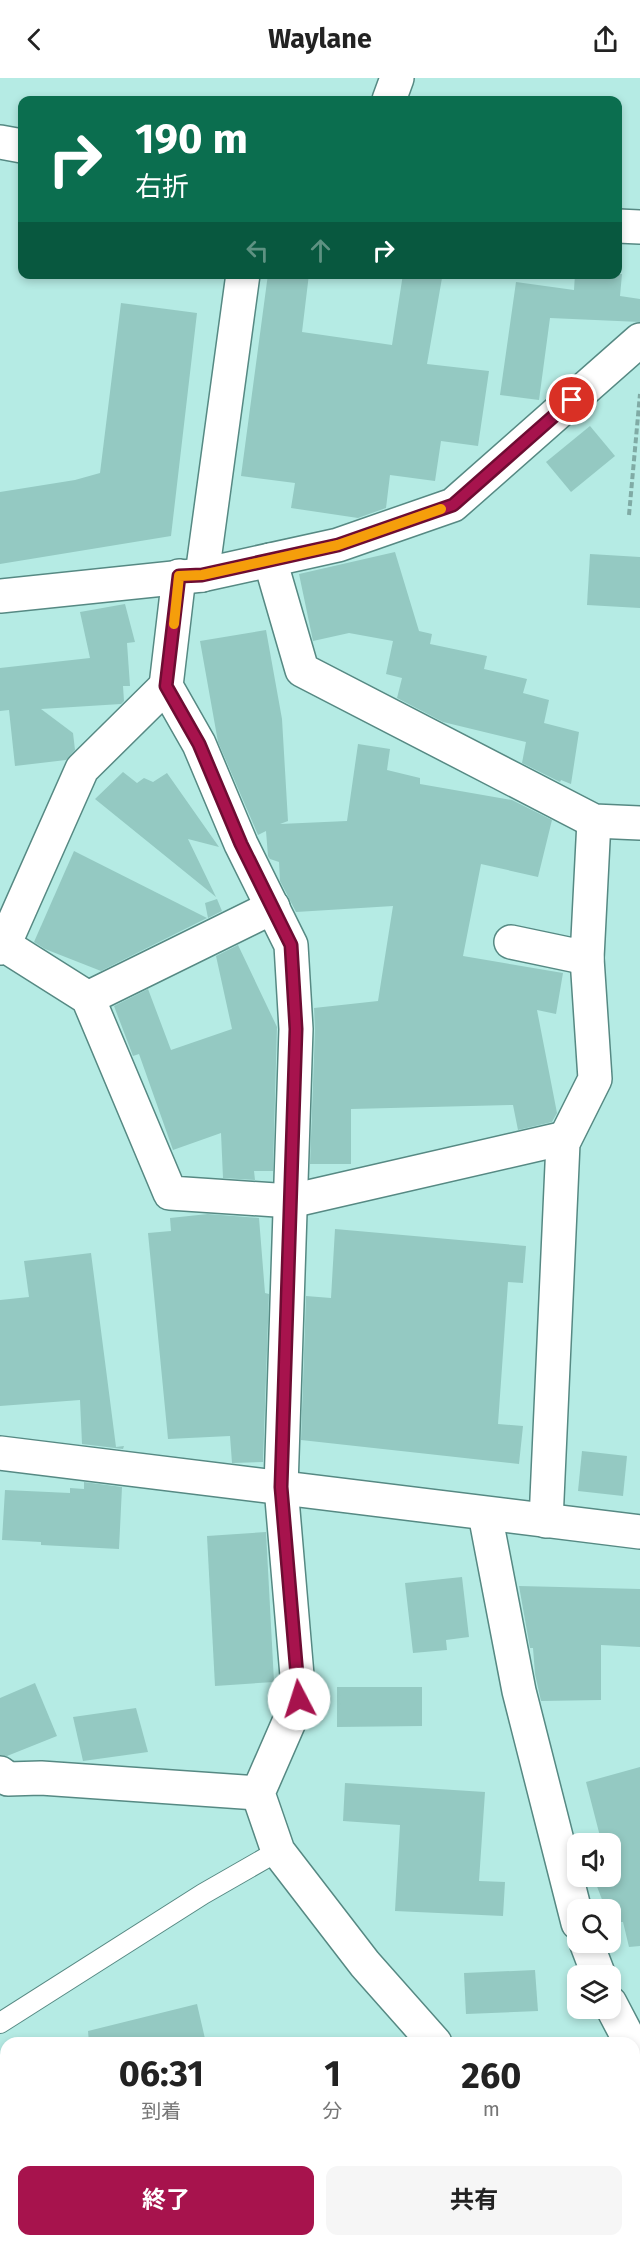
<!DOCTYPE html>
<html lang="ja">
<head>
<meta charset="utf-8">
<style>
	:root { --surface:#fff; --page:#f6f6f6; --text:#222; --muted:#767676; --accent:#a7134d }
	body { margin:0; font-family:"Fira Sans","Noto Sans JP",sans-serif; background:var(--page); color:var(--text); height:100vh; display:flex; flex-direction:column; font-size:22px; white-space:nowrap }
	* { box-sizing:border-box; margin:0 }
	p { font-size:20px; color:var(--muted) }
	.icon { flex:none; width:33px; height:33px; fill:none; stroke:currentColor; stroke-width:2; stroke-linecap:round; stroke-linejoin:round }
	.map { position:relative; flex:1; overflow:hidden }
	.panel { position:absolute; left:0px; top:1959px; width:640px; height:210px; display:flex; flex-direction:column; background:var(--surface); border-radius:18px 18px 0 0; box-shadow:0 3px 9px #0003 }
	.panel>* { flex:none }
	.hud { position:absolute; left:18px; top:18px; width:604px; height:183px; border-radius:12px; box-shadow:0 3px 9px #0003; background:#0b6e4f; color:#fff; overflow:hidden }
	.buttons { position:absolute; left:567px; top:1755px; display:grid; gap:12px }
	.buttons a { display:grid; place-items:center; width:54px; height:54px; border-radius:12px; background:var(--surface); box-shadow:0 3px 9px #0003; font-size:30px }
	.pin { position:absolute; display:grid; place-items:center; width:51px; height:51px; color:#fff; margin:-26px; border:3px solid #fff; border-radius:50%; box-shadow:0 2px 6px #0007 }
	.me { position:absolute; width:66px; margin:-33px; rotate:355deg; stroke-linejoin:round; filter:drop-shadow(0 0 4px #0008) }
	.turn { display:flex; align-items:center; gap:21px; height:126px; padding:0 18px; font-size:27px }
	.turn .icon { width:78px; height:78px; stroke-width:2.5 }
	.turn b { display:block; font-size:42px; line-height:51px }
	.lanes { display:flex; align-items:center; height:57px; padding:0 18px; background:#0003; justify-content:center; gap:30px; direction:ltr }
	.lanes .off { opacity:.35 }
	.eta { display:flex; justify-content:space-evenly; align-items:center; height:102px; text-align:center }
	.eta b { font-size:36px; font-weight:700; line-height:42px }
	.primary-button { display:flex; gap:12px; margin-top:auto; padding:12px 18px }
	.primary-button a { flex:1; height:69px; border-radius:12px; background:var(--accent); color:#fff; font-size:24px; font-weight:700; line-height:69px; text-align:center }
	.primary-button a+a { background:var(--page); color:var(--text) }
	header { display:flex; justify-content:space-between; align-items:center; height:78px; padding:0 18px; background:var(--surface); font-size:27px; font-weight:700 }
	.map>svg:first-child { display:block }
	.building { fill:#94c9c2 }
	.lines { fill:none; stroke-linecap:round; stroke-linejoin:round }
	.service-casing { stroke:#568983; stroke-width:22 }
	.minor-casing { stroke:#568983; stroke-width:36 }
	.primary-casing { stroke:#568983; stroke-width:36 }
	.path { stroke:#80aba5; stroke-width:4; stroke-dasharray:6 3; stroke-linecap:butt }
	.service { stroke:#fff; stroke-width:20 }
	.minor { stroke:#fff; stroke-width:33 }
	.primary { stroke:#fff; stroke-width:33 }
	.route-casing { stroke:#6d0c32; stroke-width:15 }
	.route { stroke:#a7134d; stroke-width:10 }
	.slow { stroke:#f59e0b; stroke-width:10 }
</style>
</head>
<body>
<header><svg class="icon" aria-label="back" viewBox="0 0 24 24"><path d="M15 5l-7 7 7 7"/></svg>Waylane<svg class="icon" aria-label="share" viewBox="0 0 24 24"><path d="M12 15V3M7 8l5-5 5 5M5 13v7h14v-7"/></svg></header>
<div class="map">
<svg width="640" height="2169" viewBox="0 0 640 2169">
	<rect width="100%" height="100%" fill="#b5ebe4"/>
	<g class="building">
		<polygon points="268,196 309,196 302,254 392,267 403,196 420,196 442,200 427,286 489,293 478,368 441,363 435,403 390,397 386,430 358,440 291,430 295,405 241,398"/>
		<polygon points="575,196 622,196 620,218 640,221 640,244 550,240 539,322 500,317 516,204 574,212"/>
		<polygon points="121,225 197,235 171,458 0,486 0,414 75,402 100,395"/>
		<polygon points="590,348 615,378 571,414 546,384"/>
		<polygon points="395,474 419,553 432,556 430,566 487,578 484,591 527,601 523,615 549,622 544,645 579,654 571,706 561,702 560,704 522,685 526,664 443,644 397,620 402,600 386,596 393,563 349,555 313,563 299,496"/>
		<polygon points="590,476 640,479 640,530 587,527"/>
		<polygon points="125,526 135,564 127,565 130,608 123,608 124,623 121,626 41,631 73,655 75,672 66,682 15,688 9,632 0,633 0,590 90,580 80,534"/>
		<polygon points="266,552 282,641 288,743 280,746 347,743 358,666 390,671 387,692 420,700 420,706 512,722 552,742 538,799 481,786 463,878 563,895 556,936 537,932 557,1035 552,1044 518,1052 513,1027 351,1031 351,1086 310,1086 315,952 314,930 378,923 393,828 296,834 280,803 279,784 270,781 268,778 266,753 258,757 218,664 200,563"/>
		<polygon points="123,694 137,705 144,700 153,704 167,695 219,769 188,761 216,819 95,721"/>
		<polygon points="74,773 207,840 101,893 45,871 34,864"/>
		<polygon points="217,821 222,833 208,840 205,825"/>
		<polygon points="238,867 277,949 273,1093 254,1093 255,1102 223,1100 221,1055 173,1072 139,976 133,978 114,928 148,911 171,972 232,951 216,878"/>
		<polygon points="208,1136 259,1140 265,1215 269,1216 263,1384 232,1385 230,1358 168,1361 148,1155 171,1153 170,1140"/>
		<polygon points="335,1151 526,1168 523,1205 508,1204 498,1346 523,1348 519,1386 301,1362 306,1218 331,1220"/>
		<polygon points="91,1175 116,1369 124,1368 123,1371 82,1366 80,1322 0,1328 0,1222 29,1219 24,1183"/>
		<polygon points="582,1373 627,1378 623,1418 578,1413"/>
		<polygon points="84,1404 122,1409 119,1471 41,1467 41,1464 2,1462 5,1412 70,1415 70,1410 84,1411"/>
		<polygon points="266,1454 274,1604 215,1608 207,1458"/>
		<polygon points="462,1499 469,1559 446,1562 447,1572 413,1575 405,1505"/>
		<polygon points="519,1508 640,1511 640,1569 601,1567 601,1622 541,1623 535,1596 533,1570 530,1570"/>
		<polygon points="35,1605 57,1658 7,1678 0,1677 0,1620"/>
		<polygon points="337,1609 422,1609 422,1648 337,1649"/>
		<polygon points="136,1630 148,1674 83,1683 73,1639"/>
		<polygon points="640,1689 640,1868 629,1869 623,1844 610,1844 610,1832 606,1832 593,1798 611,1798 610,1766 602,1766 586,1704"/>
		<polygon points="345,1705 485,1714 479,1803 505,1804 503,1838 395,1833 400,1747 343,1743"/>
		<polygon points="535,1892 538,1933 466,1936 464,1895"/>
		<polygon points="197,1926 206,1965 89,1965 88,1953"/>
	</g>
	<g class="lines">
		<g class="service-casing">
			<polyline id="service" points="0,1945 203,1816 278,1773"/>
		</g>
		<g class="minor-casing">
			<g id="minor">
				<polyline points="389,22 397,0"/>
				<polyline points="270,482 302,592 594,743 640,745"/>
				<polyline points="202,497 243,196"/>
				<polyline points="179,498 166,608 199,666 241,766 291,867 296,951 281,1409 299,1621 258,1715 278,1773 365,1886 435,1965"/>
				<polyline points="0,518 202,497 338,467 453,427 640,262"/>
				<polyline points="511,864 587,880 594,743"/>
				<polyline points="4,867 82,691 166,608"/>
				<polyline points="0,870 4,867 88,920 170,1115 291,1123 565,1060"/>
				<polyline points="88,920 273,829"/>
				<path d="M0,1375C213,1400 426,1429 640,1454"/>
				<polyline points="485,1436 519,1613 578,1845"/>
				<polyline points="546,1443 563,1065 595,1001 587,880"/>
				<polyline points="0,1695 8,1701 41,1700 258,1715"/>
				<polyline points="586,1864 599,1898"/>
				<polyline points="610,1925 631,1965"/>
				<polyline points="0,2007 6,2016"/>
				<polyline points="0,2124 6,2112"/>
				<polyline points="0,2162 3,2169"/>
				<polyline points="583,2163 586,2169"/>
			</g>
		</g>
		<g class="primary-casing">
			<g id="primary">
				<polyline points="0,64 22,68"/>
				<polyline points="618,148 640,149"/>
			</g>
		</g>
		<polyline class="path" points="629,437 640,316"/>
		<use href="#service" class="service"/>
		<use href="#minor" class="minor"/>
		<use href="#primary" class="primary"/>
	</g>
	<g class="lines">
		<g class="route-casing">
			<polyline id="route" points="299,1621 281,1409 296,951 291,867 241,766 199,666 166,608 179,498 202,497 338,467 453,427 572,322"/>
		</g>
		<use href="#route" class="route"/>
		<polyline class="slow" points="174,546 179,498 202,497 338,467 441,431"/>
	</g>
</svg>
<div class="buttons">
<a><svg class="icon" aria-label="sound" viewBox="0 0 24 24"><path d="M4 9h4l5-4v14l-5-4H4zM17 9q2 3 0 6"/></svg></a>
<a><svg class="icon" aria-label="search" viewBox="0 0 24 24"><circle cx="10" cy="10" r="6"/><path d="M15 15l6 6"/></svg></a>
<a><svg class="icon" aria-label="layers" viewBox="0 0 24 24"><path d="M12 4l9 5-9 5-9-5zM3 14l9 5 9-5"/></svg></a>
</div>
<div class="pin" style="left:572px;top:322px;background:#d93025"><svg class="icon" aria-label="arrive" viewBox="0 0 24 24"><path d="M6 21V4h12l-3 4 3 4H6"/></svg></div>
<svg class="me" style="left:299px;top:1621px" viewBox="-20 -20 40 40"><circle r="19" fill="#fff"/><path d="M0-13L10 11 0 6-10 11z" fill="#a7134d"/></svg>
<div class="hud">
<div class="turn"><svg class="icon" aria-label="right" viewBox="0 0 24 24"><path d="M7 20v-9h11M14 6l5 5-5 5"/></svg><div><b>190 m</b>右折</div></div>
<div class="lanes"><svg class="icon off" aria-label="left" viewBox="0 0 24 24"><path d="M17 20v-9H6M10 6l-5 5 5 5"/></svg><svg class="icon off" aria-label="ahead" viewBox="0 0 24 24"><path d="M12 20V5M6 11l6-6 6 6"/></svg><svg class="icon" aria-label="right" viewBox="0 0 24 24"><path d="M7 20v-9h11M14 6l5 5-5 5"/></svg></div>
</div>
<section class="panel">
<div class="eta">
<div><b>06:31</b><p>到着</p></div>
<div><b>1</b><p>分</p></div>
<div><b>260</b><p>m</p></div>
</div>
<div class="primary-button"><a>終了</a><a>共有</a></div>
</section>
</div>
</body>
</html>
